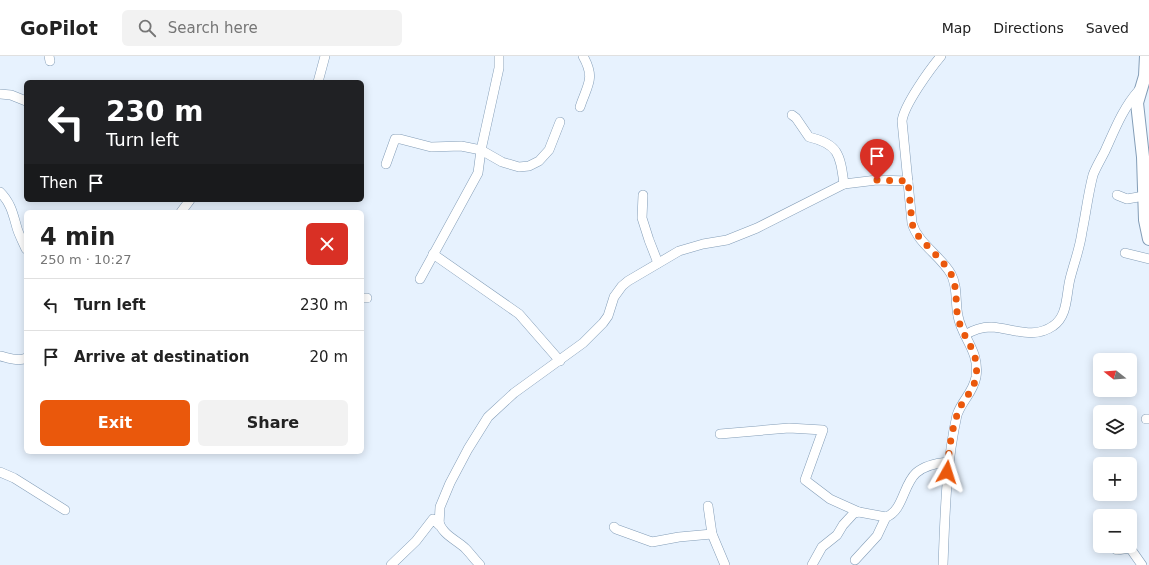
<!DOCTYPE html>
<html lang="en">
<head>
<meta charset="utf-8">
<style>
	:root { --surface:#fff; --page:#f2f2f2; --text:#222; --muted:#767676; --line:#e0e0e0; --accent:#ea580c }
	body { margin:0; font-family:"DejaVu Sans",sans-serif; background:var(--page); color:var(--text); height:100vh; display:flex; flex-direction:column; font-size:15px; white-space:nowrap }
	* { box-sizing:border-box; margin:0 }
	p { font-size:13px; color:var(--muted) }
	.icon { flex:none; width:22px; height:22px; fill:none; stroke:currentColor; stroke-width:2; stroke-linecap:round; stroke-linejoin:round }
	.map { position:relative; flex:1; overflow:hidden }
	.sheet { position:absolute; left:24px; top:154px; width:340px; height:244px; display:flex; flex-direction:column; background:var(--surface); border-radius:6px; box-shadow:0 2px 10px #0003 }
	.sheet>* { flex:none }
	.top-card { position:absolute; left:24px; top:24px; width:340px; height:122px; border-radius:6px; box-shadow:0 2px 10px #0003; background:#202124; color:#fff; overflow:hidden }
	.needle { width:26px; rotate:287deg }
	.tools { position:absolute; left:1093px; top:297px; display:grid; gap:8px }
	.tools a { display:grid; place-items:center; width:44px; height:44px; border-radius:6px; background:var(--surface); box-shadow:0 2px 10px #0003; font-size:20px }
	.pin { position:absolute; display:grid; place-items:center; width:34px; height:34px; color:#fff; margin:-41px -17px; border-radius:50% 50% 50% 0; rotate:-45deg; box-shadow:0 0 4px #0007 }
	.pin .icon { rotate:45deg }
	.me { position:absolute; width:44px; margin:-22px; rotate:6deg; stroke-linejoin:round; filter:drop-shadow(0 0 3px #0008) }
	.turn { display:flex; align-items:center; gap:14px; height:84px; padding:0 16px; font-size:18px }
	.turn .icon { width:52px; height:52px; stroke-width:2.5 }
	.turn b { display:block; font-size:28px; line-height:34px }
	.then { display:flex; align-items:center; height:38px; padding:0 16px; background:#0003; gap:8px; font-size:15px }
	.round { display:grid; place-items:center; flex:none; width:42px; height:42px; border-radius:6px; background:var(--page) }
	.head { display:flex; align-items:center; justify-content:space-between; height:68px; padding:0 16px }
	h1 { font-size:24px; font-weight:700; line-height:30px }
	.cta { display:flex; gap:8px; margin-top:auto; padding:8px 16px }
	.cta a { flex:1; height:46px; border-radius:6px; background:var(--accent); color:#fff; font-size:16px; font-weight:700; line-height:46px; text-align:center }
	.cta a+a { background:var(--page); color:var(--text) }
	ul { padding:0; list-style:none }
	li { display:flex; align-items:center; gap:12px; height:52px; padding:0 16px; border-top:1px solid var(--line) }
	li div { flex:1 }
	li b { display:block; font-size:15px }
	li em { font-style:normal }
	header { display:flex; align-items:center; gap:24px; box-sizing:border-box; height:56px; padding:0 20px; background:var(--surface); border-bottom:1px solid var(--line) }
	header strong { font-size:19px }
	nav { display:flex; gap:22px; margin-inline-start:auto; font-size:14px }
	.search { width:280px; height:36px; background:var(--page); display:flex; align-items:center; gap:10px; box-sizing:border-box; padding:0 14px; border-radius:6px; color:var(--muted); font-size:15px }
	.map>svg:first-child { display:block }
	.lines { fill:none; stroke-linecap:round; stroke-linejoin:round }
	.street-casing { stroke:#839db7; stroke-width:10 }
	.secondary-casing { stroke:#839db7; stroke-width:14 }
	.street { stroke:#fff; stroke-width:9 }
	.secondary { stroke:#fff; stroke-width:12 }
	.route { stroke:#ea580c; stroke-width:7; stroke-dasharray:0 12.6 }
</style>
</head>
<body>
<header>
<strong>GoPilot</strong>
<div class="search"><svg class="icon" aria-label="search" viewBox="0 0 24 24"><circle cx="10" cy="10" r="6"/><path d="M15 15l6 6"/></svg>Search here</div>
<nav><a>Map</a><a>Directions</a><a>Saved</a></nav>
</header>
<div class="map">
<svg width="1149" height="509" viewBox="0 0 1149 509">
	<rect width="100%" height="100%" fill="#e7f2fe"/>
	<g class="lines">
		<g class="street-casing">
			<g id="street">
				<polyline points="49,0 50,5"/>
				<path d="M941,0C930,13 904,49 902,65L912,167C918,188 940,199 951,218C958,231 955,246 958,260C962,282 980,295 976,321C973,337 962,344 957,359C946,408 945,458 943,509"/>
				<polyline points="318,26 325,0"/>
				<polyline points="0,38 11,39 26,45"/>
				<path d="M580,51C587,29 596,23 583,0"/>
				<path d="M792,59L796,62L809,81C839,88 840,99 844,128"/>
				<polyline points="386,108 395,83 400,83 431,91 461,90 481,94 502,106 519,111 529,110 539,105 549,94 560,66"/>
				<path d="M0,136C11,147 13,158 17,172C19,179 23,186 26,193"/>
				<polyline points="643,139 642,162 649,184 658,207"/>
				<polyline points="1117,139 1127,143 1144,140"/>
				<polyline points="181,156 190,144"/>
				<polyline points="1125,197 1149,203"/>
				<polyline points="433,198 519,258 560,305"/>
				<polyline points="420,223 478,117 481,94 499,12 499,0"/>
				<polyline points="362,242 367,242"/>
				<path d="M965,279C973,274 981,271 991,271C1012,272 1033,284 1053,270C1068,260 1066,239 1070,223C1074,207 1080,192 1082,176C1086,157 1088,138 1093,119C1096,111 1101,103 1105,95C1115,73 1123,52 1139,34"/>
				<path d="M0,300C9,302 18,306 26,302"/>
				<polyline points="1146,363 1149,363"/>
				<polyline points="720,378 789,372 823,374 805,424 830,443 859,456"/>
				<polyline points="0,416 14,422 65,454"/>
				<polyline points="708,450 712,478 725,509"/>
				<path d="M438,463C441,478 455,483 465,492C470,497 475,504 480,509"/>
				<polyline points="614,471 616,473 652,486 679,481 712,478"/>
				<polyline points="1100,478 1100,479"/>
				<polyline points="1110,490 1117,494 1130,492 1142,509"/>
				<polyline points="855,504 877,480 886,461"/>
				<polyline points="391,509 416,485 433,463 439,469 440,451 450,427 468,393 488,361 514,337 583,287 603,267 608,260 614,241 622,230 628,225 679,195 703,188 727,184 757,172 844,128 877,124 908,125"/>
				<path d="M812,509L822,491L837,479L843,469L854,457L859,456L886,461C903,455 903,429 916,417C925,409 937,407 948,406"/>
			</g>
		</g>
		<g class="secondary-casing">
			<polyline id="secondary" points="1146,0 1145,20 1137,47 1143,101 1145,164 1149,183"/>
		</g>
		<use href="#street" class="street"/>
		<use href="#secondary" class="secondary"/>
	</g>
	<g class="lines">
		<path class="route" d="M877,124L908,125L912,167L914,174C924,189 941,201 951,218C958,232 955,248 958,262C964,286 982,297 975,325C972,337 963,343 959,354C951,373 949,396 947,416"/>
	</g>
</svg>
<div class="tools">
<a><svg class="needle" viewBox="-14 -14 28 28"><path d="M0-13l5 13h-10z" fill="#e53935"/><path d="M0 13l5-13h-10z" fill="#767676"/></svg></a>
<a><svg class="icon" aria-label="layers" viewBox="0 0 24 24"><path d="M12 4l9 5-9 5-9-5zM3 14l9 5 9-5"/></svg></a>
<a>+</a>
<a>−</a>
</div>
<div class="pin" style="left:877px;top:124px;background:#d93025"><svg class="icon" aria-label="arrive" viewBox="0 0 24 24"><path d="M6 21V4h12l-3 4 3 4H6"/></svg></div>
<svg class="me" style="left:947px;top:416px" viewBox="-20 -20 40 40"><path d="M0-17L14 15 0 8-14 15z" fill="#ea580c" stroke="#fff" stroke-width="4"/></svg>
<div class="top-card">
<div class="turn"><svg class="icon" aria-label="left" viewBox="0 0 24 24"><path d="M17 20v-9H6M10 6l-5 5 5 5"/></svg><div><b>230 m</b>Turn left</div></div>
<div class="then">Then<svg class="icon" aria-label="arrive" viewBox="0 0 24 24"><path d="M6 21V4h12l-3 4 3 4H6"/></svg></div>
</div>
<section class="sheet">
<div class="head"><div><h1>4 min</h1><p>250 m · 10:27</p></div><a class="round" style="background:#d93025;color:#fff"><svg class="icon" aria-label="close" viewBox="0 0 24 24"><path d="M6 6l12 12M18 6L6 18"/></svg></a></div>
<ul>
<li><svg class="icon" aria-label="left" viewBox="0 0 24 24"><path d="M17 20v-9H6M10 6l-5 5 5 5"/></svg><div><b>Turn left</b></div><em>230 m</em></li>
<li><svg class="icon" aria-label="arrive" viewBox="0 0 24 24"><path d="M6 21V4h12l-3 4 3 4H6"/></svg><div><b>Arrive at destination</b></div><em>20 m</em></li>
</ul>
<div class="cta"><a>Exit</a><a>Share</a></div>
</section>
</div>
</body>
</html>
